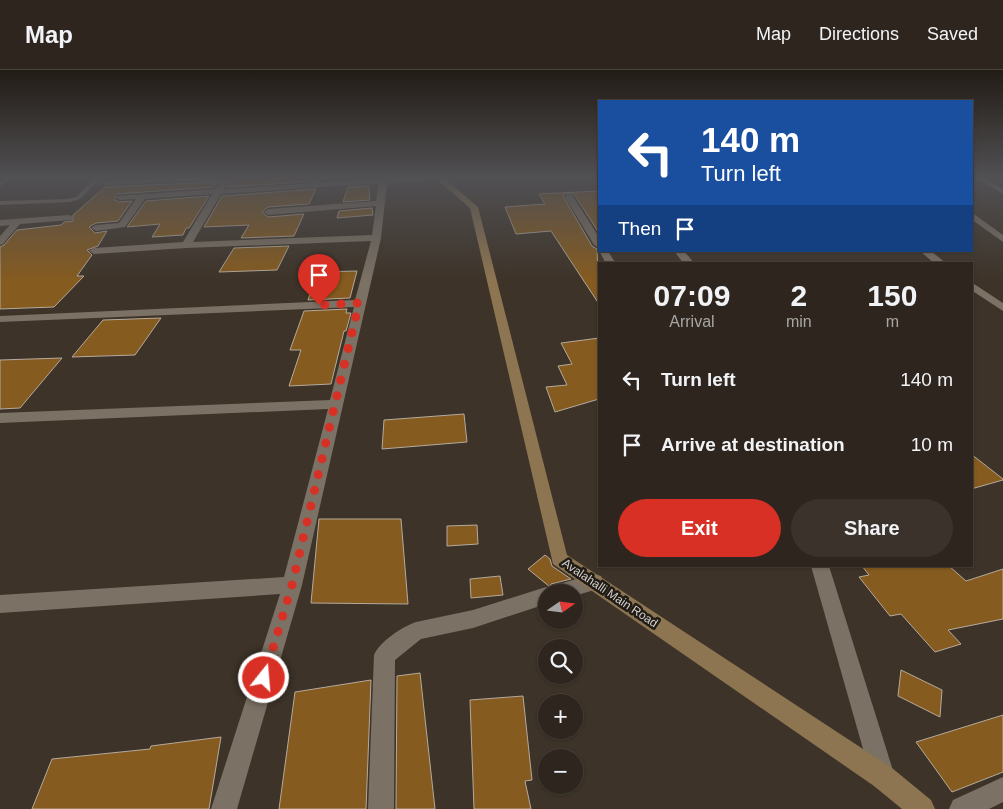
<!DOCTYPE html>
<html lang="en">
<head>
<meta charset="utf-8">
<style>
	:root { --surface:#2e261e; --page:#3a322b; --text:#f1f3f6; --muted:#a7a5a4; --line:#49433c; --accent:#d93025 }
	body { margin:0; font-family:Arial,sans-serif; background:var(--page); color:var(--text); height:100vh; display:flex; flex-direction:column; font-size:19px; white-space:nowrap }
	* { box-sizing:border-box; margin:0 }
	p { font-size:16px; color:var(--muted) }
	.icon { flex:none; width:28px; height:28px; fill:none; stroke:currentColor; stroke-width:2; stroke-linecap:round; stroke-linejoin:round }
	.map { position:relative; flex:1; overflow:hidden }
	.details { position:absolute; left:598px; top:192px; width:375px; height:305px; display:flex; flex-direction:column; background:var(--surface); border-radius:0px; box-shadow:0 1px 4px #0004,0 0 0 1px var(--line) }
	.details>* { flex:none }
	.guide { position:absolute; left:598px; top:30px; width:375px; height:152px; border-radius:0px; box-shadow:0 1px 4px #0004,0 0 0 1px var(--line); background:#1a4fa0; color:#fff; overflow:hidden }
	.needle { width:32px; rotate:76deg }
	.buttons { position:absolute; left:538px; top:514px; display:grid; gap:10px }
	.buttons a { display:grid; place-items:center; width:45px; height:45px; border-radius:50%; background:var(--surface); box-shadow:0 1px 4px #0004,0 0 0 1px var(--line); font-size:25px }
	.pin { position:absolute; display:grid; place-items:center; width:42px; height:42px; color:#fff; margin:-51px -21px; border-radius:50% 50% 50% 0; rotate:-45deg; box-shadow:0 0 5px #0007 }
	.pin .icon { rotate:45deg }
	.me { position:absolute; width:55px; margin:-28px; rotate:17deg; stroke-linejoin:round; filter:drop-shadow(0 0 4px #0008) }
	.turn { display:flex; align-items:center; gap:18px; height:105px; padding:0 20px; font-size:22px }
	.turn .icon { width:65px; height:65px; stroke-width:2.5 }
	.turn b { display:block; font-size:35px; line-height:42px }
	.then { display:flex; align-items:center; height:48px; padding:0 20px; background:#0003; gap:10px; font-size:19px }
	.eta { display:flex; justify-content:space-evenly; align-items:center; height:85px; text-align:center }
	.eta b { font-size:30px; font-weight:700; line-height:35px }
	.cta { display:flex; gap:10px; margin-top:auto; padding:10px 20px }
	.cta a { flex:1; height:58px; border-radius:30px; background:var(--accent); color:#fff; font-size:20px; font-weight:700; line-height:58px; text-align:center }
	.cta a+a { background:var(--page); color:var(--text) }
	ul { padding:0; list-style:none }
	li { display:flex; align-items:center; gap:15px; height:65px; padding:0 20px }
	li div { flex:1 }
	li b { display:block; font-size:19px }
	li em { font-style:normal }
	header { display:flex; align-items:center; gap:30px; box-sizing:border-box; height:70px; padding:0 25px; background:var(--surface); border-bottom:1px solid var(--line) }
	header strong { font-size:24px }
	nav { display:flex; gap:28px; margin-inline-start:auto; font-size:18px }
	.map>svg:first-child { display:block }
	.building { fill:#855b1f; stroke:#b6aa9d }
	.lines { fill:none; stroke-linecap:round; stroke-linejoin:round }
	.service { fill:#7b7164; fill-rule:evenodd }
	.minor { fill:#7b7164; fill-rule:evenodd }
	.secondary { fill:#8d7551; fill-rule:evenodd }
	.route { stroke:#d93025; stroke-width:9; stroke-dasharray:0 16.2 }
	.labels { text-anchor:middle; dominant-baseline:central; stroke-width:5; stroke-linejoin:round; paint-order:stroke }
	.street-label { font-size:12px; fill:#d8d2cb; stroke:#201c17 }
</style>
</head>
<body>
<header>
<strong>Map</strong>
<nav><a>Map</a><a>Directions</a><a>Saved</a></nav>
</header>
<div class="map">
<svg width="1003" height="739" viewBox="0 0 1003 739">
	<rect width="100%" height="100%" fill="#3d3328"/>
	<g class="building">
		<polygon points="232,108 322,108 320,111 227,117"/>
		<polygon points="217,112 214,117 117,124 114,129 119,132 132,131 118,151 96,153 89,157 95,163 107,161 98,176 87,180 92,185 77,206 84,206 54,237 0,239 0,177 4,175 17,160 61,155 64,152 73,151 73,145 105,117"/>
		<polygon points="369,116 370,130 343,132 348,117"/>
		<polygon points="316,119 309,134 268,137 262,142 268,147 304,144 294,166 241,168 249,155 204,157 222,126"/>
		<polygon points="599,121 599,163 574,124 566,123 563,126 592,176 597,179 599,234 551,161 516,164 505,137 545,134 539,124"/>
		<polygon points="209,126 189,158 186,158 183,165 152,167 160,154 127,157 146,131"/>
		<polygon points="372,138 373,145 337,148 339,141"/>
		<polygon points="289,176 277,200 219,202 234,178"/>
		<polygon points="357,201 350,228 308,230 317,202"/>
		<polygon points="347,239 346,243 351,243 346,261 344,261 331,314 289,316 301,280 290,280 304,241"/>
		<polygon points="161,248 135,285 72,287 103,250"/>
		<polygon points="599,268 599,329 555,342 546,317 567,315 558,296 572,294 561,273"/>
		<polygon points="62,288 20,338 0,339 0,290"/>
		<polygon points="464,344 467,372 382,379 384,350"/>
		<polygon points="971,384 1003,409 1003,410 971,419"/>
		<polygon points="319,449 401,449 408,534 311,533"/>
		<polygon points="477,455 478,474 447,476 447,456"/>
		<polygon points="545,485 550,489 552,496 571,509 551,514 550,517 528,499"/>
		<polygon points="862,496 949,496 966,511 1003,499 1003,549 948,560 961,574 935,582 901,544 890,546 859,507 869,505"/>
		<polygon points="500,506 503,525 471,528 470,509"/>
		<polygon points="901,600 942,620 940,647 898,626"/>
		<polygon points="420,603 435,739 396,739 397,606"/>
		<polygon points="371,610 366,739 279,739 295,622"/>
		<polygon points="523,626 532,710 525,711 531,739 474,739 470,630"/>
		<polygon points="1003,645 1003,702 952,722 916,672"/>
		<polygon points="221,667 209,739 32,739 52,689 150,679 151,676"/>
	</g>
	<g class="lines">
		<g class="service">
			<polygon points="5,108 11,108 0,117 0,112"/>
			<polygon points="95,108 101,108 80,129 70,132 0,135 0,131 68,129 76,127"/>
		</g>
		<g class="minor">
			<polygon points="168,108 222,108 218,110 106,115 102,113 106,111"/>
			<path d="M222,108H230L224,119L393,108H431L427,110L387,113L381,168L302,515L237,739H211L280,524L0,543V525L284,507L328,339L0,353V343L330,330L354,237L0,252V246L355,230L371,171L186,178L94,184L89,181L94,178L183,172L212,124L145,129L125,157L96,161L91,158L96,155L119,153L136,129L120,130L116,128L117,126L215,119ZM379,113L376,131L268,139L264,142L268,145L376,136L372,165L193,172L221,124Z"/>
			<polygon points="976,108 985,108 1003,119 1003,124"/>
			<polygon points="566,125 572,125 599,167 599,178 594,175 565,127"/>
			<polygon points="971,142 1003,165 1003,172 971,149"/>
			<polygon points="69,145 72,146 72,150 20,154 3,174 0,175 0,166 10,155 0,156 0,150"/>
			<polygon points="599,180 608,181 616,194 606,194"/>
			<polygon points="674,181 684,181 695,194 684,194"/>
			<polygon points="920,181 931,181 947,194 935,194"/>
			<polygon points="971,212 1003,233 1003,241 971,220"/>
			<polygon points="811,496 829,496 895,707 892,716 883,719 874,716 871,707"/>
			<path d="M594,504L601,506L604,512L601,518L574,526V522H546V534L473,558L421,569L395,590L394,739H368L374,585C380,571 402,557 416,552L473,540L546,517L551,519L552,516Z"/>
			<polygon points="1003,707 1003,732 989,739 949,739 953,730"/>
		</g>
		<polygon class="secondary" points="435,108 444,108 478,137 567,485 892,698 931,730 935,739 902,739 874,716 553,494 470,138"/>
	</g>
	<linearGradient id="sky" x2="0" y2="1"><stop stop-color="#221c16"/><stop offset="0.51" stop-color="#515053"/><stop offset="1" stop-color="#515053" stop-opacity="0"/></linearGradient>
	<rect width="1003" height="211" fill="url(#sky)"/>
	<g class="lines">
		<polyline class="route" points="264,608 292,515 359,233 319,235"/>
	</g>
	<g class="labels">
		<g class="street-label">
			<text transform="translate(610 523) rotate(34)">Avalahalli Main Road</text>
		</g>
	</g>
</svg>
<div class="buttons">
<a><svg class="needle" viewBox="-14 -14 28 28"><path d="M0-13l5 13h-10z" fill="#e53935"/><path d="M0 13l5-13h-10z" fill="#a7a5a4"/></svg></a>
<a><svg class="icon" aria-label="search" viewBox="0 0 24 24"><circle cx="10" cy="10" r="6"/><path d="M15 15l6 6"/></svg></a>
<a>+</a>
<a>−</a>
</div>
<div class="pin" style="left:319px;top:235px;background:#d93025"><svg class="icon" aria-label="arrive" viewBox="0 0 24 24"><path d="M6 21V4h12l-3 4 3 4H6"/></svg></div>
<svg class="me" style="left:264px;top:608px" viewBox="-20 -20 40 40"><circle r="17" fill="#d93025" stroke="#fff" stroke-width="3"/><path d="M0-11L8 9 0 5-8 9z" fill="#fff"/></svg>
<div class="guide">
<div class="turn"><svg class="icon" aria-label="left" viewBox="0 0 24 24"><path d="M17 20v-9H6M10 6l-5 5 5 5"/></svg><div><b>140 m</b>Turn left</div></div>
<div class="then">Then<svg class="icon" aria-label="arrive" viewBox="0 0 24 24"><path d="M6 21V4h12l-3 4 3 4H6"/></svg></div>
</div>
<section class="details">
<div class="eta">
<div><b>07:09</b><p>Arrival</p></div>
<div><b>2</b><p>min</p></div>
<div><b>150</b><p>m</p></div>
</div>
<ul>
<li><svg class="icon" aria-label="left" viewBox="0 0 24 24"><path d="M17 20v-9H6M10 6l-5 5 5 5"/></svg><div><b>Turn left</b></div><em>140 m</em></li>
<li><svg class="icon" aria-label="arrive" viewBox="0 0 24 24"><path d="M6 21V4h12l-3 4 3 4H6"/></svg><div><b>Arrive at destination</b></div><em>10 m</em></li>
</ul>
<div class="cta"><a>Exit</a><a>Share</a></div>
</section>
</div>
</body>
</html>
